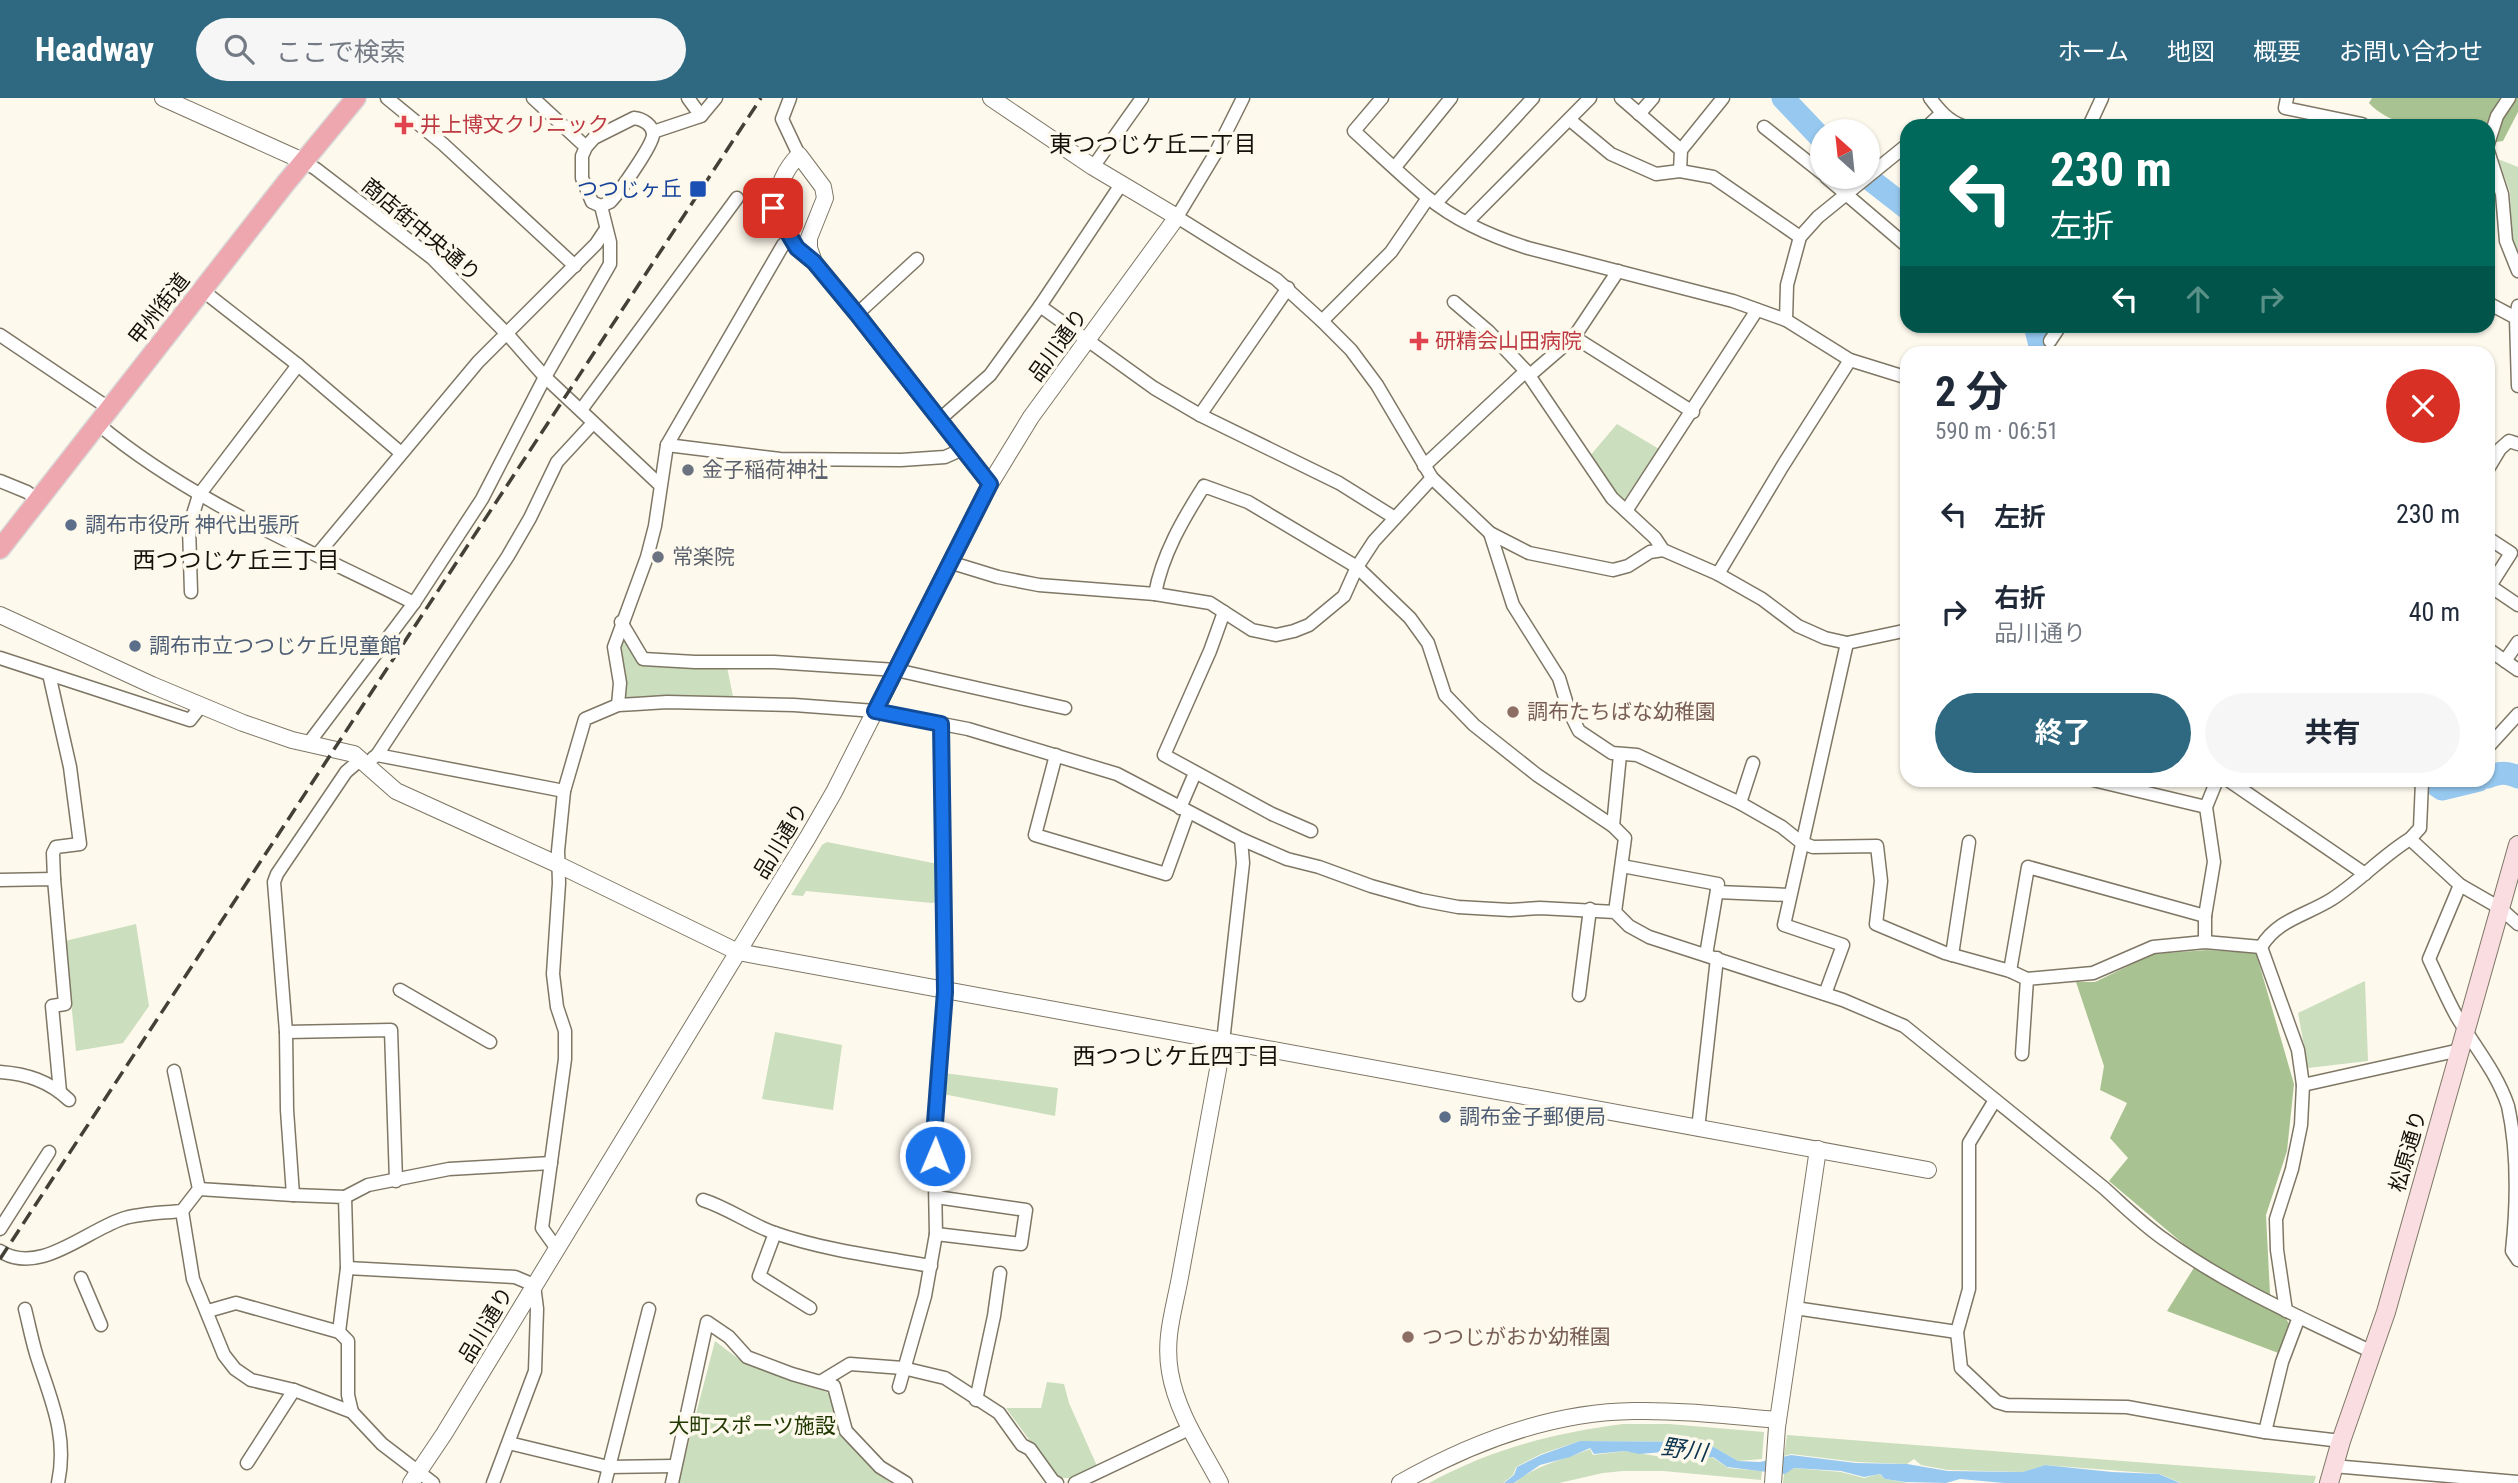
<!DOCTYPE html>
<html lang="ja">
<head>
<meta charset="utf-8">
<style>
	:root { --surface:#fff; --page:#f6f6f7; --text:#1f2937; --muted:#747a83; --accent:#2e6881 }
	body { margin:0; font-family:"Roboto Condensed","Noto Sans JP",sans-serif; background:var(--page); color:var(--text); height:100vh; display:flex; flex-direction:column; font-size:26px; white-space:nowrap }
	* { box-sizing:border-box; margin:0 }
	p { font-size:23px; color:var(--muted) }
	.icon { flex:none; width:38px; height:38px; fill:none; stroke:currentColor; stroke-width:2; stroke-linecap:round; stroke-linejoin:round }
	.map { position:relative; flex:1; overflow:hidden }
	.side { position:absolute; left:1900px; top:248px; width:595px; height:441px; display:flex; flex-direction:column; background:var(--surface); border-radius:21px; box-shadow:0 2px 5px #0004 }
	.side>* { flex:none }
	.top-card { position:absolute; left:1900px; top:21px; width:595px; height:214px; border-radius:21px; box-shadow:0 2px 5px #0004; background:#00695c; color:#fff; overflow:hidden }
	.needle { width:46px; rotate:333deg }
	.controls { position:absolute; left:1810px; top:21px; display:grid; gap:14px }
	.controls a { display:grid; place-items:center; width:70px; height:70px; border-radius:50%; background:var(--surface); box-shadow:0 2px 5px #0004; font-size:35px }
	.pin { position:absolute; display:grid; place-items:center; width:60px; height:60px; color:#fff; margin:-30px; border-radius:14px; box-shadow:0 4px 10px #0006 }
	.me { position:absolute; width:77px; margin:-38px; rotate:1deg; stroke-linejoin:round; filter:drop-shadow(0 0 5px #0008) }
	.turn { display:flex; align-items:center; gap:24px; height:147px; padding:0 35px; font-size:32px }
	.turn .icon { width:91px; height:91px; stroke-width:2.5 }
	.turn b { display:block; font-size:49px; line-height:60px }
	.lanes { display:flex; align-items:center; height:66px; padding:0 35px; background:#0003; justify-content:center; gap:35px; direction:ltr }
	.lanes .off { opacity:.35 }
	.round { display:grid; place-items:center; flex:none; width:74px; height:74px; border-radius:37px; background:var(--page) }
	.head { display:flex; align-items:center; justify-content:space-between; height:119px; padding:0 35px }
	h1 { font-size:42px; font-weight:700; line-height:52px }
	.action { display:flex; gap:14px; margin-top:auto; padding:14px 35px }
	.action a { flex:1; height:80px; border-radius:42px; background:var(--accent); color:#fff; font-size:28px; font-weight:700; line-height:80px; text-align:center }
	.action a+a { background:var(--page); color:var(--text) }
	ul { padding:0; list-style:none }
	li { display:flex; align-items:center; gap:21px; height:98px; padding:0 35px }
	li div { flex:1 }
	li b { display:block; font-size:26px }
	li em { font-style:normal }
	header { display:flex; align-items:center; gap:42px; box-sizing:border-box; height:98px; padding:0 35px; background:var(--accent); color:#fff }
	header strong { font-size:33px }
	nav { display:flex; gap:38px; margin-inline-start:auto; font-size:24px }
	.search { width:490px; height:63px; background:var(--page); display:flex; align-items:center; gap:18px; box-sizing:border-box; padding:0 24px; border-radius:38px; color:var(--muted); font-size:26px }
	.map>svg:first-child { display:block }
	.green { fill:#cbdebd }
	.forest { fill:#a8c391 }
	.water { fill:#97c9f0 }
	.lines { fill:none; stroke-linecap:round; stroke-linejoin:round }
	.river { stroke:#97c9f0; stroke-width:23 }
	.minor-casing { stroke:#7e7765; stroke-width:15 }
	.tertiary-casing { stroke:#7e7765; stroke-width:18 }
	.secondary-casing { stroke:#7e7765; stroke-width:20 }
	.trunk-casing { stroke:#d9d9d8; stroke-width:22 }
	.minor { stroke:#fff; stroke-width:12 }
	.tertiary { stroke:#fff; stroke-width:16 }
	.secondary { stroke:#f9dde1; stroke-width:18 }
	.trunk { stroke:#eea6af; stroke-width:19 }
	.rail { stroke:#434038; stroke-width:3.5; stroke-dasharray:14 7; stroke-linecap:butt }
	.route-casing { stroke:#114b97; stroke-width:18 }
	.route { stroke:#1a73e8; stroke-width:12 }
	.health-dot { fill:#e0444e; stroke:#fef9ed; stroke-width:2.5 }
	.transit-dot { fill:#1a4fb4; stroke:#fef9ed; stroke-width:2.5 }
	.worship-dot { fill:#6b7280; stroke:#fef9ed; stroke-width:2.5 }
	.service-dot { fill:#5c6f8a; stroke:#fef9ed; stroke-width:2.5 }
	.education-dot { fill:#8d6e63; stroke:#fef9ed; stroke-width:2.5 }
	.labels { text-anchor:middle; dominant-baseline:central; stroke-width:7; stroke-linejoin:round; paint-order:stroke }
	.health-label { font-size:21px; fill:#be3a42; stroke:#fef9ed; text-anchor:start }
	.transit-label { font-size:21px; fill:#164399; stroke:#fef9ed; text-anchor:end }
	.street-label { font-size:21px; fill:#13110a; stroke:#fef9ed }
	.worship-label { font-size:21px; fill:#5b616d; stroke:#fef9ed; text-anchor:start }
	.service-label { font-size:21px; fill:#4e5e75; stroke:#fef9ed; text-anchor:start }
	.education-label { font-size:21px; fill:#785e54; stroke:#fef9ed; text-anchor:start }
	.park-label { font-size:21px; fill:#203800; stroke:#fef9ed }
	.neighbourhood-label { font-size:23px; fill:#13110a; stroke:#fef9ed }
	.water-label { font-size:23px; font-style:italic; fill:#0c344e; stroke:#fef9ed }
</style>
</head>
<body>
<header>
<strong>Headway</strong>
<div class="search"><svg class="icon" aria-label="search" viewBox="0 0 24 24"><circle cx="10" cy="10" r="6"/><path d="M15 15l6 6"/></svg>ここで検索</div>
<nav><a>ホーム</a><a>地図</a><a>概要</a><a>お問い合わせ</a></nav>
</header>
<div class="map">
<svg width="2518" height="1385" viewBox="0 0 2518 1385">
	<rect width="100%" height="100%" fill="#fef9ed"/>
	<g class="green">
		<polygon points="2498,61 2518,69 2518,158 2512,143 2510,94"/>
		<polygon points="1617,326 1659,351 1622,405 1589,359"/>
		<polygon points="619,539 627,539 642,565 727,569 734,603 677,598 626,601"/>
		<polygon points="827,744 938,766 939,799 936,804 932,805 806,793 803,798 791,797 822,747"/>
		<polygon points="136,826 149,908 123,945 76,953 65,843"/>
		<polygon points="2365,883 2368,963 2308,970 2298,915"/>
		<polygon points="775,934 842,947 833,1012 762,1001"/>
		<polygon points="944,975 1058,990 1055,1018 943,996"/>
		<polygon points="715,1243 744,1265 829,1295 841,1338 873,1372 891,1385 678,1385"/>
		<path d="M1047,1284L1064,1286L1069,1305L1097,1368C1082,1376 1071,1385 1055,1377L1006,1310H1041Z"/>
		<path d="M1623,1326H1669L1764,1334L1762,1361L1738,1363L1705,1344L1580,1343L1541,1356L1516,1369L1513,1377L1503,1385H1429C1492,1351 1553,1335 1623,1326Z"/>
		<polygon points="1787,1337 2316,1378 2314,1385 2181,1385 2160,1376 2045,1367 2024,1374 1948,1372 1921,1367 1914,1361 1907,1366 1857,1364 1791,1356 1784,1358"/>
		<path d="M1590,1351L1593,1357L1625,1353L1675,1361L1712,1359L1728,1370L1762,1373L1761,1382L1663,1373H1623L1603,1375L1559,1385H1515C1538,1365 1563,1363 1590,1351Z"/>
		<polygon points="1794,1370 1841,1374 1864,1380 1879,1376 1885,1381 1908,1385 1783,1385 1784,1376"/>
	</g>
	<g class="forest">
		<path d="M2372,0H2518V14L2503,43L2489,45L2488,28C2449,28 2399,37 2369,5Z"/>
		<polygon points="2207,852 2256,855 2294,986 2287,1053 2266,1117 2270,1196 2292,1230 2281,1256 2167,1213 2200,1160 2109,1083 2128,1060 2110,1040 2127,1005 2100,992 2104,968 2076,884 2095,884 2153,856"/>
	</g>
	<polygon class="water" points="1580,1343 1705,1344 1738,1363 1760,1364 1791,1357 1856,1365 1907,1366 1948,1373 2023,1374 2045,1367 2112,1374 2159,1376 2180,1385 2004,1385 1960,1381 1946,1385 1905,1384 1885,1381 1880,1376 1864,1379 1841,1373 1794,1370 1785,1376 1727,1369 1713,1359 1686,1359 1664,1354 1639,1356 1625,1353 1594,1356 1590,1350 1570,1359 1540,1367 1514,1385 1504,1385 1514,1377 1517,1369 1541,1357"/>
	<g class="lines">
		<g class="river">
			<polyline points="1783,0 1822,41"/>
			<polyline points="1867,79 1908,111"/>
			<polyline points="2035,228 2040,247 2045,256"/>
			<path d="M2488,679C2500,674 2507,674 2518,679"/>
			<polyline points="2429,682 2442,691 2479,682"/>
		</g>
		<g class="minor-casing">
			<g id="minor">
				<polyline points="387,0 443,46 575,168"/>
				<polyline points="533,0 586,49"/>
				<polyline points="688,0 701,18"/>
				<polyline points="790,0 782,21 799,57"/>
				<polyline points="1243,0 1215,56 1177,119 1276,181 1322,223 1351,252 1377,287 1432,380 1490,435 1529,455 1613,472 1628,468 1650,454 1663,452"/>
				<path d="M1382,0L1354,33C1378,55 1402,78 1427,99C1455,122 1493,139 1528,150L1733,203L1786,222L1850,262L1908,280"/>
				<polyline points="1621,0 1681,52"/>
				<path d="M1930,0C1939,12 1948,23 1963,28"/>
				<polyline points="2287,0 2285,10 2362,26 2362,28"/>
				<polyline points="1639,16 1653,0"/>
				<path d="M634,20C643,21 653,27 653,37C652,48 619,95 610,104L601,108L592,104L582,80V58L586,49L594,40Z"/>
				<polyline points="1570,22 1611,56 1656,76 1680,73 1713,79 1800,139"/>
				<polyline points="1928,28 1942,15"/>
				<polyline points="2089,28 2102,0"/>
				<polyline points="1764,29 1822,75"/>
				<polyline points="653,34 701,18 716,0"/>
				<polyline points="2488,46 2497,18 2509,0"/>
				<polyline points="2488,53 2502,96 2506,143 2518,173"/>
				<polyline points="303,63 316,71 432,160 508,237 545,279 660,387"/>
				<polyline points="1093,69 1142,0"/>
				<polyline points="1395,69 1451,0"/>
				<polyline points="1680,73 1681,52 1723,0"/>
				<polyline points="1826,79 1908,149"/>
				<polyline points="1436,105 1533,0"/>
				<polyline points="1467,124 1590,0"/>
				<polyline points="202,192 298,267 401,355"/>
				<polyline points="1454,204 1488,233 1526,273 1612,400 1655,440 1663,452 1718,476 1762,501 1798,528 1825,540 1847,545 1908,532"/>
				<polyline points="2488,205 2516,220"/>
				<polyline points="1040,208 1154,290 1200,317 1339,385 1395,420"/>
				<polyline points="2518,208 2516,220 2518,288"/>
				<polyline points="857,216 917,161"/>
				<polyline points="1786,222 1787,187 1800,139 1818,119 1908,46"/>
				<polyline points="1322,223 1391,154 1428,100"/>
				<polyline points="0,237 110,311"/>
				<polyline points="1574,239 1693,314"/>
				<polyline points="2050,243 2060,228"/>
				<polyline points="1530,277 1574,239 1618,173"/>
				<polyline points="581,312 737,100"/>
				<polyline points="1200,317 1288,190"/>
				<polyline points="940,321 990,277 1040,208 1122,85"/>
				<path d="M99,327C192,404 307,451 414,505"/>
				<polyline points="667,347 780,361 901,362 945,359 963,351"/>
				<polyline points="1424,368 1526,273"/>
				<polyline points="2488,371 2500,351 2509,343 2518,346"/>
				<polyline points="0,383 27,394 39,403"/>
				<polyline points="1626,413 1757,212"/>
				<polyline points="1490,435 1513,507 1559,580 1569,613 1579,633 1612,655 1637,657 1740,705 1782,729 1802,745 1813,749 1877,748 1881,783 1876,826 1945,855 2010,873 2027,881"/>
				<polyline points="2488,440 2511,455 2490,488 2518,507"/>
				<polyline points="317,457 478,264 596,146 606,131"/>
				<polyline points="949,464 998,479 1039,487 1155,496 1210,505 1252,532 1276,537 1294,533 1309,527 1344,498 1357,469 1374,443 1432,380"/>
				<polyline points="1718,476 1782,369 1850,262"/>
				<polyline points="191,494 189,429 199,397 298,267"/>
				<path d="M1155,496C1162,457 1183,421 1204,388L1248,404L1357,469L1410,520L1428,545L1445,597L1474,627L1537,677L1613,728L1625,740L1615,814"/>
				<polyline points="1224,514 1210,553 1164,657 1272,716 1311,733"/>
				<polyline points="621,524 643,561 695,564 774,564 896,572 1065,610"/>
				<polyline points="2488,551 2518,572"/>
				<polyline points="0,560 190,622 201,608"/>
				<polyline points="2505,563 2518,544"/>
				<polyline points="49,576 70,669 80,746 56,749 53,755 54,781"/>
				<polyline points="618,607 620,585 614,549 647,459 655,428 667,347 783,147 790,140"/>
				<polyline points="308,646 414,505 482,401 545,279 610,166 610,144 601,108"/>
				<polyline points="2488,649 2518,616"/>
				<polyline points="377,657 508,458 530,420 557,364 593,325"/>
				<polyline points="1056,657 1035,737 1166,776 1188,715"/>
				<polyline points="373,660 377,657 564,693"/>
				<polyline points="2093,682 2206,709"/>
				<polyline points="2228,682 2365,776"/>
				<polyline points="1740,705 1753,665"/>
				<polyline points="1180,710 1195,675"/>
				<polyline points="1613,728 1620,657"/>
				<polyline points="2410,741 2420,730 2422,684 2425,682"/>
				<polyline points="1622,768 1718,786 1706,857"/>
				<polyline points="0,782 54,781 65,906 52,908 60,994"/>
				<path d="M2460,787L2429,861C2438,880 2447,901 2457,919C2475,949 2497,975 2508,1008C2518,1054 2517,1107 2512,1153L2518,1162"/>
				<polyline points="1717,794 1789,797"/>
				<polyline points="2205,844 2205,818 2214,764 2206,709 2217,682"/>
				<polyline points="2261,849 2298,952 2303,987 2301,1027 2292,1071 2276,1121 2277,1152 2286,1213"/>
				<path d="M2261,849C2278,821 2307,817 2332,801C2360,783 2382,758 2410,741L2460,787L2500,810L2518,826"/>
				<polyline points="1952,857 1969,744"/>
				<polyline points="2010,873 2028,769 2205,818"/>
				<polyline points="400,892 490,944"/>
				<polyline points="1825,896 1843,847 1784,827 1847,545"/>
				<polyline points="1579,897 1590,811"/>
				<polyline points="286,934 391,932 396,1083"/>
				<polyline points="1223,944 1243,765 1241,741"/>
				<polyline points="2022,956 2027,881 2093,875 2153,849 2205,844 2261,849"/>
				<path d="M0,974C27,976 49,983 69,1002"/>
				<polyline points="2303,987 2460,952"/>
				<polyline points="1698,1031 1717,860"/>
				<polyline points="199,1091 293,1097 287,1012 286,934 274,784 277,776 346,674 361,661"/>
				<polyline points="293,1097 345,1099 347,1170 339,1234"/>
				<polyline points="345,1099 368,1087 449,1071 551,1065"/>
				<path d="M703,1102C728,1110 748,1125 772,1134C823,1152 878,1159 931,1168"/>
				<polyline points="182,1113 193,1181 224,1257 235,1271 251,1282 294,1292 352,1314 382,1346 433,1385"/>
				<polyline points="0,1131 49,1054"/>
				<polyline points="775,1135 759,1178 810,1210"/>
				<polyline points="936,1136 1021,1146 1026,1112 936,1099"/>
				<path d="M557,1151L542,1130L565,961V933L557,909L553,876L559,785L558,753L564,693L585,621L618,607L636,606L667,604L794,607L875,613L968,631L1117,676L1241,741L1287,761L1319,769L1371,788L1421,802L1458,809L1510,812L1540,810L1615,814L1629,828L1649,839L1843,902L1904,928L2104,1090C2124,1108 2143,1127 2165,1142C2228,1188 2302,1220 2372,1254"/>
				<path d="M0,1153C39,1178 84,1134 122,1121C140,1115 163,1115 182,1113L199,1091L174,973"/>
				<polyline points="347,1170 515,1179 534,1187 537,1211 535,1273 493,1385"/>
				<polyline points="81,1180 101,1227"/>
				<polyline points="1795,1210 1957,1234 1969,1191 1969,1045 1995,1002"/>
				<path d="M25,1211C29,1227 32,1243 37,1259C51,1302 68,1338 58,1385"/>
				<polyline points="208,1213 236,1205 339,1234 348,1243 348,1297 352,1314"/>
				<polyline points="1957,1234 1961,1270 1997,1304 2007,1307 2127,1309 2265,1334 2341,1343"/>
				<polyline points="822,1283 850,1266 903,1270 945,1280 999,1315 1022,1347 1030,1351 1053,1383 1057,1385"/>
				<polyline points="899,1289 925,1198 936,1136 934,1038 945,894 941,626"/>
				<polyline points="976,1302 994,1218 1000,1175"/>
				<polyline points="2265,1334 2282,1264 2299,1219"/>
				<polyline points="509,1345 608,1369 674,1368"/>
				<polyline points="247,1365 294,1292"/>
				<polyline points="2333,1368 2518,1384"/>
				<polyline points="605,1385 649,1211"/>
				<polyline points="672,1385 707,1224 729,1239 747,1259 792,1276 834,1288 846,1333 880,1369 906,1385"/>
				<polyline points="1075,1385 1189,1331"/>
			</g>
		</g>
		<g class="tertiary-casing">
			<g id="tertiary">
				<polyline points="163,0 303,63"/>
				<path d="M814,164L809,150V140L825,100L823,89L799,57C783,73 779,89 773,110L797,150L814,164L857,216L990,386"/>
				<polyline points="0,517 152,587 243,625 292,642 354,656 396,693 559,767 738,854 1928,1072"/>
				<polyline points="411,1385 444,1336 808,739 834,694 990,386 1031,319 1177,119 1093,69 991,0"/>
				<path d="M1220,1385C1201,1349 1177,1315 1170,1274C1164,1240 1174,1212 1180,1179C1194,1101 1209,1022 1223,944"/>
				<path d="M1400,1385C1472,1344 1550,1314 1634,1313C1682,1312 1730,1318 1778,1322"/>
				<polyline points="1773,1385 1777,1329 1818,1051"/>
			</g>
		</g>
		<g class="secondary-casing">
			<polyline id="secondary" points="2329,1385 2341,1343 2386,1214 2518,747"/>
		</g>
		<g class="trunk-casing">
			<polyline id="trunk" points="0,451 285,86 356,0"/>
		</g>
		<use href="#minor" class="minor"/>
		<use href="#tertiary" class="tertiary"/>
		<use href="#secondary" class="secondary"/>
		<use href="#trunk" class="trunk"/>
		<polyline class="rail" points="0,1161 761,0"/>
	</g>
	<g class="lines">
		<g class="route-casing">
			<polyline id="route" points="773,110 797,150 814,164 857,216 990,386 875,613 941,626 945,894 934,1038 935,1058"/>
		</g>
		<use href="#route" class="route"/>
	</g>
	<g class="health-dot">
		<path d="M400.5 16.5h7v7h7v7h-7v7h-7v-7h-7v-7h7z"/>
		<path d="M1415.5 232.5h7v7h7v7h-7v7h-7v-7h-7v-7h7z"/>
	</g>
	<rect class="transit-dot" x="689" y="82" width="18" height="18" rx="3.5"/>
	<g class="worship-dot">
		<circle cx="688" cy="372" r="7"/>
		<circle cx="658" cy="459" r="7"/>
	</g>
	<g class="service-dot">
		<circle cx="71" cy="427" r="7"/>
		<circle cx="135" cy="548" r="7"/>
		<circle cx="1445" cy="1019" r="7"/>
	</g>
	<g class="education-dot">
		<circle cx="1513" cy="614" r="7"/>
		<circle cx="1408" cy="1239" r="7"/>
	</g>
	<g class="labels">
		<g class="health-label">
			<text x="420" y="27">井上博文クリニック</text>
			<text x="1435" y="243">研精会山田病院</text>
		</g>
		<g class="transit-label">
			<text x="682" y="91">つつじヶ丘</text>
		</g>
		<g class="street-label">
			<text transform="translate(421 132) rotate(40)">商店街中央通り</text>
			<text transform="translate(159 211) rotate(-52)">甲州街道</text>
			<text transform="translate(1058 247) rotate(-54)">品川通り</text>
			<text transform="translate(781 743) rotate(-59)">品川通り</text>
			<text transform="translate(2408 1053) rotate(-74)">松原通り</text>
			<text transform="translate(486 1227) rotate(-59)">品川通り</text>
		</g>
		<g class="worship-label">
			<text x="702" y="372">金子稲荷神社</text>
			<text x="672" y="459">常楽院</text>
		</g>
		<g class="service-label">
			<text x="85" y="427">調布市役所 神代出張所</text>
			<text x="149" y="548">調布市立つつじケ丘児童館</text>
			<text x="1459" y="1019">調布金子郵便局</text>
		</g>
		<g class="education-label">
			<text x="1527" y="614">調布たちばな幼稚園</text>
			<text x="1422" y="1239">つつじがおか幼稚園</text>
		</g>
		<g class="park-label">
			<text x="752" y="1328">大町スポーツ施設</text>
		</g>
		<g class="neighbourhood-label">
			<text x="1153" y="46">東つつじケ丘二丁目</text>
			<text x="236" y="462">西つつじケ丘三丁目</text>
			<text x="1176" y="958">西つつじケ丘四丁目</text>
		</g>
		<g class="water-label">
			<text transform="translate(1684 1352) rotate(8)">野川</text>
		</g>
	</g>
</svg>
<div class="controls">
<a><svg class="needle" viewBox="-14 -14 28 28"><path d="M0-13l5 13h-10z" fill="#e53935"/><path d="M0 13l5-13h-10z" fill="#747a83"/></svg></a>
</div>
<div class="pin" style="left:773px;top:110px;background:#d93025"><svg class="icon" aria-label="arrive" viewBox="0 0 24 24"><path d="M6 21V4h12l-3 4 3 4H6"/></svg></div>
<svg class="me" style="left:935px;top:1058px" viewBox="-20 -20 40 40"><circle r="17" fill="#1a73e8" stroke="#fff" stroke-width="3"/><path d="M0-11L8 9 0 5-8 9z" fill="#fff"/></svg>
<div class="top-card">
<div class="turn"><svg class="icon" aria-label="left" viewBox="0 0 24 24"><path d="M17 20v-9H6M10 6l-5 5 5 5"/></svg><div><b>230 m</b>左折</div></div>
<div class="lanes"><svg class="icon" aria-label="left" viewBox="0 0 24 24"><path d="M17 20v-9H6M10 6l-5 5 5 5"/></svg><svg class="icon off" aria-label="ahead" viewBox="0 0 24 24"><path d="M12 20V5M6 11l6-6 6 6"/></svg><svg class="icon off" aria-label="right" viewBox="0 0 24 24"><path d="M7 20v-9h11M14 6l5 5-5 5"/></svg></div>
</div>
<section class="side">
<div class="head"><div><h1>2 分</h1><p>590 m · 06:51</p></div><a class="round" style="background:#d93025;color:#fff"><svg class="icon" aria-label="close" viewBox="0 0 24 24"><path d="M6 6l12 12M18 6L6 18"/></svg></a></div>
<ul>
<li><svg class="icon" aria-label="left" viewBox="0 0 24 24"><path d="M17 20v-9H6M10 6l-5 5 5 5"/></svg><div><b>左折</b></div><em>230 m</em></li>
<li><svg class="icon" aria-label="right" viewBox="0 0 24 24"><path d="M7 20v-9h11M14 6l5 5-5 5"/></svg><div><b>右折</b><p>品川通り</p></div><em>40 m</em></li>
</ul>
<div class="action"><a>終了</a><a>共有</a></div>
</section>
</div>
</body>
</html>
